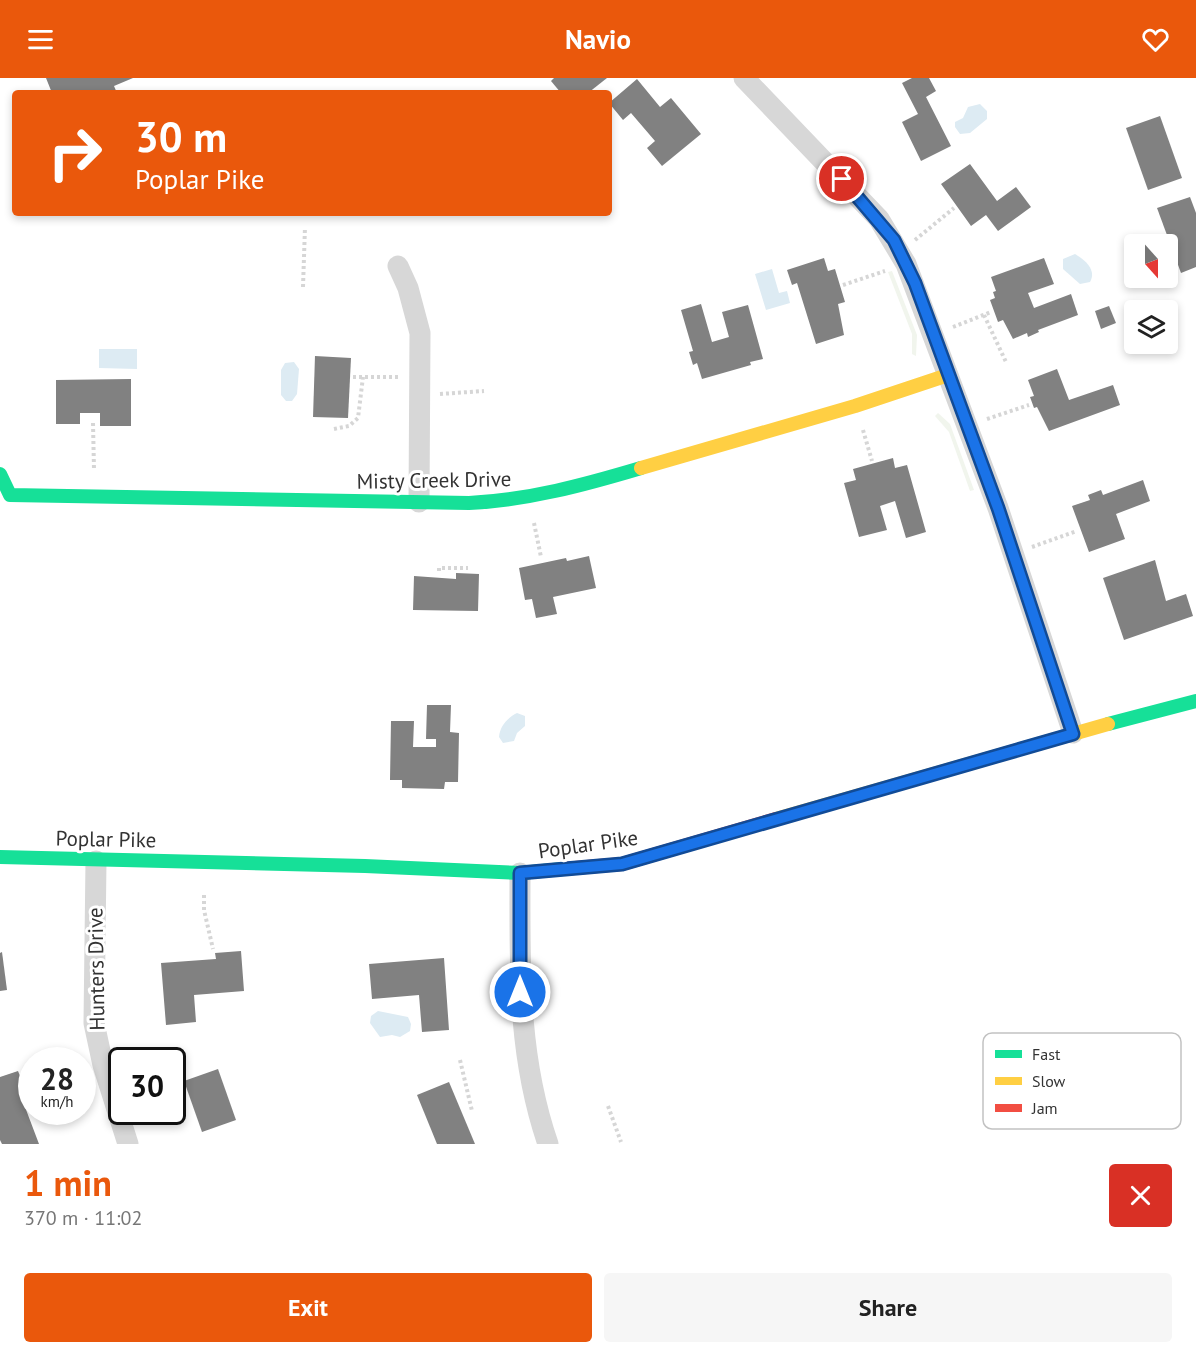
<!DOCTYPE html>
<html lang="en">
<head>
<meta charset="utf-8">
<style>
	:root { --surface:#fff; --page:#f6f6f6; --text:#222; --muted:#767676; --accent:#ea580c }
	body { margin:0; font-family:"PT Sans",sans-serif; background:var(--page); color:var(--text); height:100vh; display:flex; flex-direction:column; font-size:22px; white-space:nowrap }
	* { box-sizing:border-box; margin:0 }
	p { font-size:20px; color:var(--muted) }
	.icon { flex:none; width:33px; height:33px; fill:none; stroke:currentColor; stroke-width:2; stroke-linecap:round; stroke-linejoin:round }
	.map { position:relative; height:1066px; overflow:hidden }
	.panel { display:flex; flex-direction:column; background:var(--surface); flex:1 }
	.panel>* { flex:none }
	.banner { position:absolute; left:12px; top:12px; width:600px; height:126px; border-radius:6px; box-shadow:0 3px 9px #0003; background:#ea580c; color:#fff; overflow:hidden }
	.needle { width:39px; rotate:159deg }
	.fabs { position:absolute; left:1124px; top:156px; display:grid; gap:12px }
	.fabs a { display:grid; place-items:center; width:54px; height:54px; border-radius:6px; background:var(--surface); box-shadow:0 3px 9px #0003; font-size:30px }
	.speed { position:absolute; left:18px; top:969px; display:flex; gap:12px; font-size:30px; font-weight:700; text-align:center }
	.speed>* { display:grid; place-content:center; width:78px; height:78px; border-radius:50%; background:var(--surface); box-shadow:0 3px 9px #0003; line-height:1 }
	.speed small { font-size:15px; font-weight:400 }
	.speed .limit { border:3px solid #111; border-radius:9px; background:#fff; color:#111 }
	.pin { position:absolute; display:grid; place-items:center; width:51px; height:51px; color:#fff; margin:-26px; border:3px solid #fff; border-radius:50%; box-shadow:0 2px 6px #0007 }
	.me { position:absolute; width:66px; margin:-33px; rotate:0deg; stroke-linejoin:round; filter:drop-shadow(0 0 4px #0008) }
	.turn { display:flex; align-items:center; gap:21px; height:126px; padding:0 24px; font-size:27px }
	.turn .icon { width:78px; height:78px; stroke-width:2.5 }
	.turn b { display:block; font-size:42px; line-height:51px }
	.round { display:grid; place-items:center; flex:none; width:63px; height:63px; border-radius:6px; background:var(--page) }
	.summary { display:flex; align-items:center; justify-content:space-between; height:102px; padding:0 24px }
	h1 { font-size:36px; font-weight:700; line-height:45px; color:var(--accent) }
	.action { display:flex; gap:12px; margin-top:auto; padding:12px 24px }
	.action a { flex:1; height:69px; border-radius:6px; background:var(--accent); color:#fff; font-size:24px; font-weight:700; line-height:69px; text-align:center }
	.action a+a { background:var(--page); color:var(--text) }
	header { display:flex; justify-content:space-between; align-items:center; height:78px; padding:0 24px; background:var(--accent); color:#fff; font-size:27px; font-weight:700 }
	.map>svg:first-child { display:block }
	.green { fill:#f1f5ed }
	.water { fill:#ddebf3 }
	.building { fill:#818181 }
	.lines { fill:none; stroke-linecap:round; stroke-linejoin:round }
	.path { stroke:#d6d6d6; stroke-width:4; stroke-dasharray:3 3; stroke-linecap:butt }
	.street { stroke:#d7d7d7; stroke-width:21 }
	.fast { stroke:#16e098; stroke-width:14 }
	.slow { stroke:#ffcf43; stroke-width:14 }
	.jam { stroke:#f24e42; stroke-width:14 }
	.route-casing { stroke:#114b97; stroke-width:15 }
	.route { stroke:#1a73e8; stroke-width:10 }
	.labels { text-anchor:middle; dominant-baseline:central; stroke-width:6; stroke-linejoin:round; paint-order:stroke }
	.street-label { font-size:21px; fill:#333; stroke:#fff }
	.key { fill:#fff; stroke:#c2c2c2; stroke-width:1.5 }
	.key-label { font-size:16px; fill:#333 }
</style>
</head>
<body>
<header><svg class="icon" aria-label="menu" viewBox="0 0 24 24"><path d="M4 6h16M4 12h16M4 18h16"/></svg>Navio<svg class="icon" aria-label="heart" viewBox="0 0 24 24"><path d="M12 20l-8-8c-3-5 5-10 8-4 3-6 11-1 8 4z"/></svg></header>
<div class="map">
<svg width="1196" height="1066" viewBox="0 0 1196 1066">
	<rect width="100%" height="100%" fill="#fff"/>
	<g class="green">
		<polygon points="892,193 917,257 916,278 912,276 912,256 888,194"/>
		<polygon points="938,335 950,346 974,412 970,413 949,354 935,338"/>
	</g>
	<g class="water">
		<polygon points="980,26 987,33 987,41 970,55 960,56 955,49 955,44 963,40 968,29"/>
		<path d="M1075,176C1085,182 1097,192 1090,204L1080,206L1063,191V181Z"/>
		<polygon points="772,191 779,215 787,213 790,225 766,232 755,196"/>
		<polygon points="99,271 137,271 137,291 99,290"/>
		<polygon points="294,284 299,291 297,316 292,323 286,323 281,317 281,292 285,285"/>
		<path d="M517,635L525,638V648L517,655L514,663L503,665L499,659C500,648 507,640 517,635Z"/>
		<polygon points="378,933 408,939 411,946 410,953 400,959 392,957 380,959 370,945 371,938"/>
	</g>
	<g class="building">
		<polygon points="46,0 133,0 114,8 117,15 52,15"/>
		<polygon points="554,0 607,0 588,15 561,15 551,3"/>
		<polygon points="912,0 929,0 936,13 926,19 951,68 921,83 902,44 918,36 902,5"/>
		<polygon points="637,1 660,29 671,20 701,56 662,88 647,70 655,63 631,35 623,42 609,25"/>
		<polygon points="1160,38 1182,100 1148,112 1126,50"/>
		<polygon points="970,86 997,123 1016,109 1031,129 998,153 986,137 971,148 941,106"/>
		<polygon points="1190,119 1196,135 1196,189 1181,195 1157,130"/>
		<polygon points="824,180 828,193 835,191 845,224 838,226 844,257 816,266 797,205 792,207 787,192"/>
		<polygon points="1044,180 1054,206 1028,215 1034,230 1071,216 1078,237 1038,252 1039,254 1028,259 1027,255 1013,261 1003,242 998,244 990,222 995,220 993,214 996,213 991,199"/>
		<polygon points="701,226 712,264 729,259 722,234 748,227 763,281 750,284 751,287 702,301 697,285 693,287 689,274 693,273 681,232"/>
		<polygon points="1109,228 1116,245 1101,251 1095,233"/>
		<polygon points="315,278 351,280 348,340 313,339"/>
		<polygon points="1057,291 1069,322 1113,307 1120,327 1049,353 1037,329 1034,330 1030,319 1034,318 1028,302"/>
		<polygon points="131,301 131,348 100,348 100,335 80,335 80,346 56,346 56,302"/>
		<polygon points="893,380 895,390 907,387 926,454 906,460 895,423 880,428 887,452 859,459 844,405 856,402 853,391"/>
		<polygon points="1143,402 1150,423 1116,436 1125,461 1089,474 1072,428 1090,422 1088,417 1101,412 1103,417"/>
		<polygon points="589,478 596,510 553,519 557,536 536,540 532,521 525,522 519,490 566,480 567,483"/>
		<polygon points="1155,482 1166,523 1186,516 1193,538 1124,562 1103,500"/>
		<polygon points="456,495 479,496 478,533 413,532 414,498 456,501"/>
		<polygon points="427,627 451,627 450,654 459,655 458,704 445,704 444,711 402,710 402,702 390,702 391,643 414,643 413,669 436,669 436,661 426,661"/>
		<polygon points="241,873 244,913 194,917 196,944 166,947 161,885 216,881 215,875"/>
		<polygon points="2,874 7,912 0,913 0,875"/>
		<polygon points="444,880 449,952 422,954 419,917 372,921 369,886"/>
		<polygon points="218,991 236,1042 202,1054 184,1003"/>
		<polygon points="18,993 28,1018 22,1021 39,1066 2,1066 0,1062 0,999"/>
		<polygon points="449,1004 475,1066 437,1066 417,1017"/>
	</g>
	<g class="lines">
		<g class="path">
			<polyline points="915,162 954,130"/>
			<polyline points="843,207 885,193"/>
			<polyline points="303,209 305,149"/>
			<polyline points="984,237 1006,284"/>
			<polyline points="953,249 991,234"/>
			<polyline points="353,299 398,299"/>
			<polyline points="440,316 484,313"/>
			<polyline points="987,341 1029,327"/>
			<polyline points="93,345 94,392"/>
			<polyline points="334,351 349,348 358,340 363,299"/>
			<polyline points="863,352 872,383"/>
			<polyline points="534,445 541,479"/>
			<polyline points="1032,469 1077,453"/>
			<polyline points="439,493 439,490 468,490"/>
			<polyline points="204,817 204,832 213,871"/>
			<polyline points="460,982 472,1033"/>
			<polyline points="608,1028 621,1064"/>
		</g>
		<g class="street">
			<polyline points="744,0 879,141 906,186 998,430 1073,655"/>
			<polyline points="398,188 408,210 420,255 419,424"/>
			<polyline points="96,783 94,945 103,987 128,1066"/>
			<path d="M520,795C520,889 517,976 548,1066"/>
		</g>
		<g class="fast">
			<path d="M0,396L10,417L469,425C529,422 584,407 641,390"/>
			<polyline points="1108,646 1196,623"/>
			<polyline points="0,779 365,788 520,795 563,791"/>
		</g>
		<g class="slow">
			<polyline points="641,390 855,328 948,297"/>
			<polyline points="776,741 1108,646"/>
		</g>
		<polyline class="jam" points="563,791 622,786 776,741"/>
	</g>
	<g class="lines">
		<g class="route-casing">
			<polyline id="route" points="520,914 520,795 622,786 1073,656 998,430 915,205 894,162 842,101"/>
		</g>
		<use href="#route" class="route"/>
	</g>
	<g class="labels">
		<g class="street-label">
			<text transform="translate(434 402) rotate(-1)">Misty Creek Drive</text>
			<text transform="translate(106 761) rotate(1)">Poplar Pike</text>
			<text transform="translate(588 766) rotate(-8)">Poplar Pike</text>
			<text transform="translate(96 891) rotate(-91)">Hunters Drive</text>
		</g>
	</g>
	<rect x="983" y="955" width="198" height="96" rx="9" class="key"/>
	<rect x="995" y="972" width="27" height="8" fill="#16e098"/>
	<rect x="995" y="999" width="27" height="8" fill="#ffcf43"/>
	<rect x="995" y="1026" width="27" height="8" fill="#f24e42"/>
	<g class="key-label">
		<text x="1032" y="982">Fast</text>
		<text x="1032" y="1009">Slow</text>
		<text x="1032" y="1036">Jam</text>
	</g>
</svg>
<div class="fabs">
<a><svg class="needle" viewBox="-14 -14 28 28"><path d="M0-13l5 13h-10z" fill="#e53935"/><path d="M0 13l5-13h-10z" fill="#767676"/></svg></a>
<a><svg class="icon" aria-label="layers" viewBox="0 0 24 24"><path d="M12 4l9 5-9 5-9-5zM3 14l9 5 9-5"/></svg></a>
</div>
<div class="speed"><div>28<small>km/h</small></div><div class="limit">30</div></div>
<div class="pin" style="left:842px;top:101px;background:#d93025"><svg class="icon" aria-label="arrive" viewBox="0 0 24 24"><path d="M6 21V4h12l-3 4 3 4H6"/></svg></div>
<svg class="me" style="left:520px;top:914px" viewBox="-20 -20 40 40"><circle r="17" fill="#1a73e8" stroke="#fff" stroke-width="3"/><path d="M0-11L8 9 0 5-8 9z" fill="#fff"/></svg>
<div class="banner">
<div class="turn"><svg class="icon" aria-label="right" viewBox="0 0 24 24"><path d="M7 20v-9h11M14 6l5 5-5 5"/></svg><div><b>30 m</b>Poplar Pike</div></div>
</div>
</div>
<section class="panel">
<div class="summary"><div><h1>1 min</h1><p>370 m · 11:02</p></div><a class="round" style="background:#d93025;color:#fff"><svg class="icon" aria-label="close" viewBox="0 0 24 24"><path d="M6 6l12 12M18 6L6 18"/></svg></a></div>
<div class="action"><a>Exit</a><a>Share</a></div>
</section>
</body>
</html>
